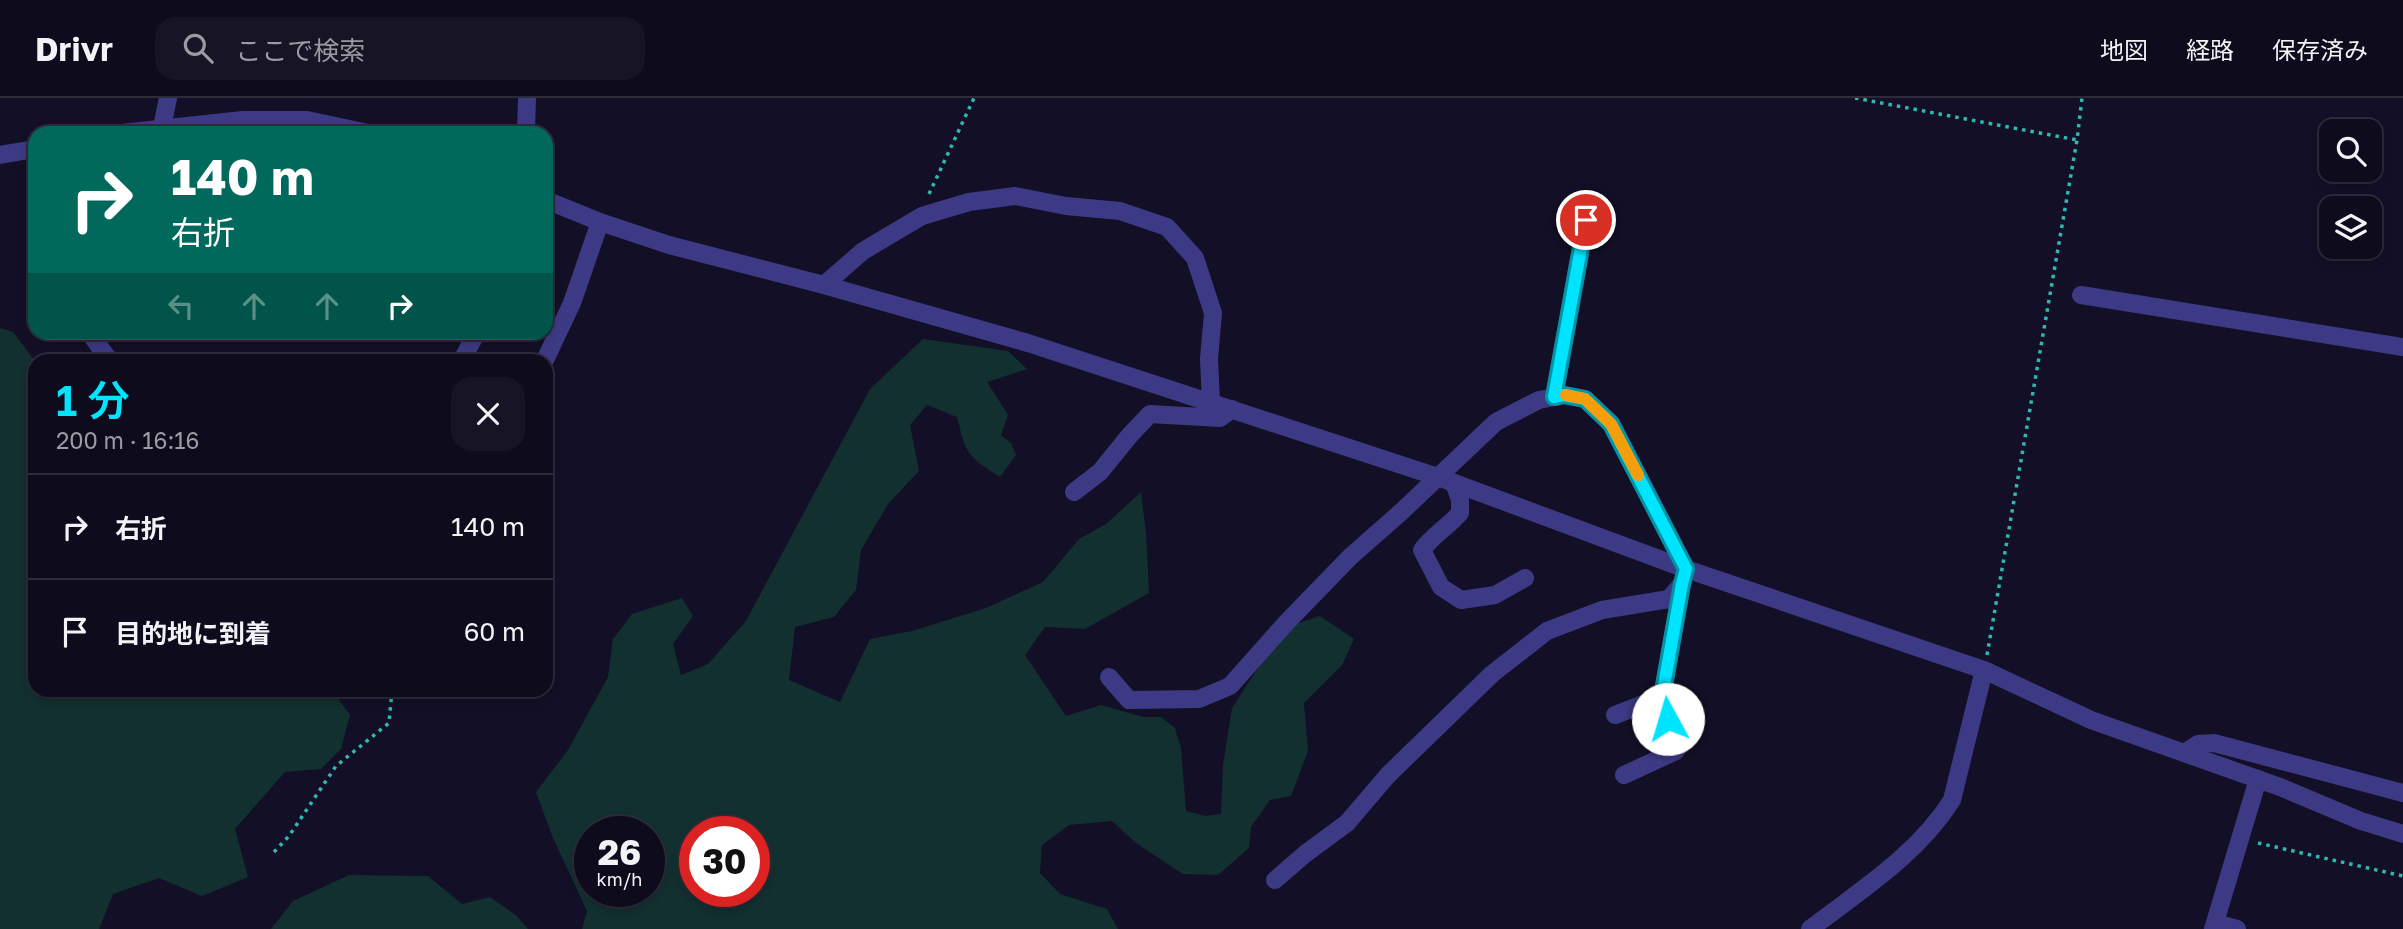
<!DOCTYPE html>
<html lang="ja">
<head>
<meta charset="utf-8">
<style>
	:root { --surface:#0e0b1c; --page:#171425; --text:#f1f3f6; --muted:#9b9ba3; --line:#2e2b3b; --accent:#00e5ff }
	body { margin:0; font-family:"Golos Text","Noto Sans JP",sans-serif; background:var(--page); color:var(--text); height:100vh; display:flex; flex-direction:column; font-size:26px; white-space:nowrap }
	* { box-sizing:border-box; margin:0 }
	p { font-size:23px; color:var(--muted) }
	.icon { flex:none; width:38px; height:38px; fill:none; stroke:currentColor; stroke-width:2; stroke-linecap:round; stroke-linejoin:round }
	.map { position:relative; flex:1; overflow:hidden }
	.details { position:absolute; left:28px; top:256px; width:525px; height:343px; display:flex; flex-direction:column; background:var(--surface); border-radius:21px; box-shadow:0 4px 10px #0003,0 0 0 2px var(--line) }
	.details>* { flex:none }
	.hud { position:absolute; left:28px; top:28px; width:525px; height:214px; border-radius:21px; box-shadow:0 4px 10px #0003,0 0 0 2px var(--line); background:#00695c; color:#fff; overflow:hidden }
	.tools { position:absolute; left:2319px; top:21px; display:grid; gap:14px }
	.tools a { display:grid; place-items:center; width:63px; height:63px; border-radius:14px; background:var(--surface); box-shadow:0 4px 10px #0003,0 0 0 2px var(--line); font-size:35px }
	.speed { position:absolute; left:574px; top:718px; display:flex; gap:14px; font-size:35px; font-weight:700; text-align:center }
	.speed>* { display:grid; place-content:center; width:91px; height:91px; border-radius:50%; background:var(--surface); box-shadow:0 4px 10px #0003,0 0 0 2px var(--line); line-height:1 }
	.speed small { font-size:18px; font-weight:400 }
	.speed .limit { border:10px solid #d22; background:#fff; color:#111 }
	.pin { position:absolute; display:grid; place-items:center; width:60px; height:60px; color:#fff; margin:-30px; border:4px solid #fff; border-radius:50%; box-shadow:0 2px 7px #0007 }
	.me { position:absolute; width:77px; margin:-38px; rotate:354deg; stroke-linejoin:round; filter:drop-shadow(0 0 5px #0008) }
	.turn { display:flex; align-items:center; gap:24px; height:147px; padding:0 28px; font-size:32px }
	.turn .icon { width:91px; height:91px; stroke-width:2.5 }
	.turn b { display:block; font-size:49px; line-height:60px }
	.lanes { display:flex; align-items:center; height:66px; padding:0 28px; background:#0003; justify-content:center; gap:35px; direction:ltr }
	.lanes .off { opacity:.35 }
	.round { display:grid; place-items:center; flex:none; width:74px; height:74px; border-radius:21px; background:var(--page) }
	.overview { display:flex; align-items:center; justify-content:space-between; height:119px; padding:0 28px }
	h1 { font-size:42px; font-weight:600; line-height:52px; color:var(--accent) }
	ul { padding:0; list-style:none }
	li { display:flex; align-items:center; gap:21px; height:105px; padding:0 28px; border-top:2px solid var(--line) }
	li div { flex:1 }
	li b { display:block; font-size:26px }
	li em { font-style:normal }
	header { display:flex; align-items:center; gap:42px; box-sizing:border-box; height:98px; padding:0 35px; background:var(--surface); border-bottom:2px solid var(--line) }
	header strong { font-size:33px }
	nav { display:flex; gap:38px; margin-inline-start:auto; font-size:24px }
	.search { width:490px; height:63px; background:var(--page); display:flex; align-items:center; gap:18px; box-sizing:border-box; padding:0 24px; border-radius:21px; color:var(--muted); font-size:26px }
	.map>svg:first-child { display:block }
	.green { fill:#12302f; fill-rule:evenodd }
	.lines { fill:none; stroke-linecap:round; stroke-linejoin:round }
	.path { stroke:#2fb8b0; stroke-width:3.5; stroke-dasharray:3.5 5; stroke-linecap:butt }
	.minor { stroke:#3d3a85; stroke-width:18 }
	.route-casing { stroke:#0095a6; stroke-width:18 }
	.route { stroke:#00e5ff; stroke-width:12 }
	.slow { stroke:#f59e0b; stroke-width:12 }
</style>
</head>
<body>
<header>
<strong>Drivr</strong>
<div class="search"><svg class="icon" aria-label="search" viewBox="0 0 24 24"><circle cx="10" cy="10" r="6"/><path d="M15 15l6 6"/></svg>ここで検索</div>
<nav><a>地図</a><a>経路</a><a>保存済み</a></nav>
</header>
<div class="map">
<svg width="2403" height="831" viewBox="0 0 2403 831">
	<rect width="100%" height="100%" fill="#130f26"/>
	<g class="green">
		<polygon points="0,230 13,234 35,263 35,592 334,592 334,595 350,617 341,651 321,671 285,674 235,731 248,779 202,798 159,780 113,796 99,831 0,831"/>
		<path d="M923,241L1008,253L1027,271L987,284L1008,317L1001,337L1011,345L1016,357L1000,379C967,358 966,356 957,319L927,307L910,327L919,373L888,406L861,452L856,492L834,519L795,529L789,582L840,604L870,541L912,533L986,510L1043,484L1079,441L1106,426L1141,394L1146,435L1149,495L1085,531L1045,529L1025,557L1066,618L1101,607L1143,619H1161L1175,630L1181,650L1186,713L1206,718L1221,716L1223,667L1232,610L1269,553L1293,527L1320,518L1354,541L1342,567L1304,605L1308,653L1291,698L1270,702L1251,729L1249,750L1218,777L1183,776L1136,745L1112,723L1069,727L1042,747L1040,775L1060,796L1107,811L1118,831H582L587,813L553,740L536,694L568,652L608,579L613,541L632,516L682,500L693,518L673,546L681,577L708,566L746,523L870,291ZM590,733H649V793H590ZM695,733H754V793H695Z"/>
		<polygon points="349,777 428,778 462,806 490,799 517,818 528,831 271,831 293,803"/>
	</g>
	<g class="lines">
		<g class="path">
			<polyline points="1855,0 2077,42"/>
			<polyline points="929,96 974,0"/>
			<polyline points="1987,557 2077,42 2082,0"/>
			<polyline points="2258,745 2403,778"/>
			<polyline points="274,754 289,738 336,668 389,625 392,592"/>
		</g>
		<g class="minor">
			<polyline points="162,29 168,0"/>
			<polyline points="122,35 243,22 307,22 368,35"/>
			<polyline points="526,35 527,0"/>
			<polyline points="0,57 35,51"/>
			<polyline points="546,102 600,124 669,147 824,187 1028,245 1438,379 1686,471 1984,572 2091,622 2280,689 2361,723 2403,736"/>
			<polyline points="824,187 863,153 922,118 969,104 1015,98 1066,108 1120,113 1167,129 1195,160 1213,215 1209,261 1211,304"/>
			<polyline points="2081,197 2403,249"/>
			<polyline points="89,234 109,262"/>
			<polyline points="462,262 477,234"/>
			<polyline points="545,262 572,205 600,124"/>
			<polyline points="1554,299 1586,122"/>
			<path d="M1454,385L1460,402V415C1448,429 1433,437 1422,452L1441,489L1461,502L1495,497L1525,480"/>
			<polyline points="1074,394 1100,374 1130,337 1150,316 1220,320 1232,311"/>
			<polyline points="1109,579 1129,602 1199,601 1230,588 1287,524 1350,459 1400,415 1496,324 1539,302 1564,297 1585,301 1611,325 1686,471 1682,486 1662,599 1615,617"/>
			<polyline points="2184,655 2198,646 2214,645 2403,695"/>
			<polyline points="1624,677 1676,653 1662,599"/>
			<polyline points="1275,782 1305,756 1347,725 1388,677 1492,576 1547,533 1602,512 1669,501 1682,486"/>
			<polyline points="2215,825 2237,831"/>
			<path d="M1810,831C1861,792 1917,757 1952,702L1984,572"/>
			<polyline points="2213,831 2258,681"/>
		</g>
	</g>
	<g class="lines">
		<g class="route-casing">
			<polyline id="route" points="1586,122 1554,299 1564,297 1585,301 1611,326 1686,471 1682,486 1662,599 1668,621"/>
		</g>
		<use href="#route" class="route"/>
		<polyline class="slow" points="1566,297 1585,301 1611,326 1638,377"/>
	</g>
</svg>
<div class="tools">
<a><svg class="icon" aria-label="search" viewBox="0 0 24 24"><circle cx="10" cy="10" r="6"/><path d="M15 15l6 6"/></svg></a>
<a><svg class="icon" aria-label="layers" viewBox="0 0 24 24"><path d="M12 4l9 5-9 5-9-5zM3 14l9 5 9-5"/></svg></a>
</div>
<div class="speed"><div>26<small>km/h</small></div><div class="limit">30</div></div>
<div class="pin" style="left:1586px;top:122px;background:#d93025"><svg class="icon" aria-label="arrive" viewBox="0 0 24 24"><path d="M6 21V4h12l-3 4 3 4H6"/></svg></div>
<svg class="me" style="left:1668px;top:621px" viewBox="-20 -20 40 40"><circle r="19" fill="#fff"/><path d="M0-13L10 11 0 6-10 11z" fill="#00e5ff"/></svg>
<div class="hud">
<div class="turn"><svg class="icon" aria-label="right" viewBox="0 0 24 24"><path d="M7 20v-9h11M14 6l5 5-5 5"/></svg><div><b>140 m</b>右折</div></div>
<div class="lanes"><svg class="icon off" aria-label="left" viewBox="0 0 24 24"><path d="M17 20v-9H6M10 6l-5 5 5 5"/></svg><svg class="icon off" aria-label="ahead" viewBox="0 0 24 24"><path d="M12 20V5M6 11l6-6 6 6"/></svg><svg class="icon off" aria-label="ahead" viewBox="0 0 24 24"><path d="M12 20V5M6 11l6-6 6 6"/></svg><svg class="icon" aria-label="right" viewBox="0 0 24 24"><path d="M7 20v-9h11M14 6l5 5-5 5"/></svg></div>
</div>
<section class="details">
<div class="overview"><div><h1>1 分</h1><p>200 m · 16:16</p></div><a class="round"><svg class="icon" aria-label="close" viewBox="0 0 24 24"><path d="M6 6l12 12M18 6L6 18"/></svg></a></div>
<ul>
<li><svg class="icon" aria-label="right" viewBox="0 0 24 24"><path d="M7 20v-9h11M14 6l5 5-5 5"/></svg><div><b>右折</b></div><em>140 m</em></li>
<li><svg class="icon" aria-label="arrive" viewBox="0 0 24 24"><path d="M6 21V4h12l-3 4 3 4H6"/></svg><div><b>目的地に到着</b></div><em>60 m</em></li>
</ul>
</section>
</div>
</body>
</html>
